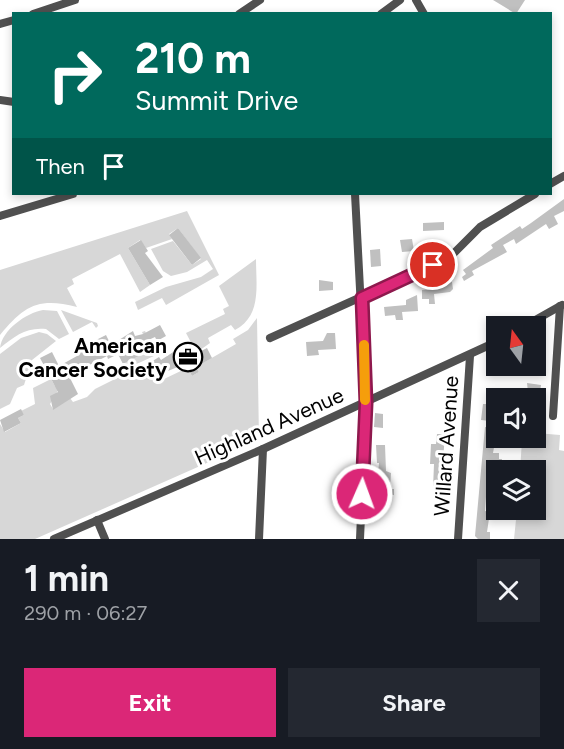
<!DOCTYPE html>
<html lang="en">
<head>
<meta charset="utf-8">
<style>
	:root { --surface:#171b24; --page:#242831; --text:#f1f3f6; --muted:#9ea1a6; --accent:#db2777 }
	body { margin:0; font-family:Figtree,sans-serif; background:var(--page); color:var(--text); height:100vh; display:flex; flex-direction:column; font-size:22px; white-space:nowrap }
	* { box-sizing:border-box; margin:0 }
	p { font-size:20px; color:var(--muted) }
	.icon { flex:none; width:33px; height:33px; fill:none; stroke:currentColor; stroke-width:2; stroke-linecap:round; stroke-linejoin:round }
	.map { position:relative; height:539px; overflow:hidden }
	.sheet { display:flex; flex-direction:column; background:var(--surface); flex:1 }
	.sheet>* { flex:none }
	.top-card { position:absolute; left:12px; top:12px; width:540px; height:183px; border-radius:0px; box-shadow:0 3px 9px #0003; background:#00695c; color:#fff; overflow:hidden }
	.needle { width:39px; rotate:345deg }
	.fabs { position:absolute; left:486px; top:316px; display:grid; gap:12px }
	.fabs a { display:grid; place-items:center; width:60px; height:60px; border-radius:0px; background:var(--surface); box-shadow:0 3px 9px #0003; font-size:30px }
	.pin { position:absolute; display:grid; place-items:center; width:51px; height:51px; color:#fff; margin:-26px; border:3px solid #fff; border-radius:50%; box-shadow:0 2px 6px #0007 }
	.me { position:absolute; width:66px; margin:-33px; rotate:2deg; stroke-linejoin:round; filter:drop-shadow(0 0 4px #0008) }
	.turn { display:flex; align-items:center; gap:21px; height:126px; padding:0 24px; font-size:27px }
	.turn .icon { width:78px; height:78px; stroke-width:2.5 }
	.turn b { display:block; font-size:42px; line-height:51px }
	.then { display:flex; align-items:center; height:57px; padding:0 24px; background:#0003; gap:12px; font-size:22px }
	.round { display:grid; place-items:center; flex:none; width:63px; height:63px; border-radius:0px; background:var(--page) }
	.headline { display:flex; align-items:center; justify-content:space-between; height:102px; padding:0 24px }
	h1 { font-size:36px; font-weight:700; line-height:45px }
	.action { display:flex; gap:12px; margin-top:auto; padding:12px 24px }
	.action a { flex:1; height:69px; border-radius:0px; background:var(--accent); color:#fff; font-size:24px; font-weight:700; line-height:69px; text-align:center }
	.action a+a { background:var(--page); color:var(--text) }
	.map>svg:first-child { display:block }
	.green { fill:#d7d7d7 }
	.building { fill:#c0c0c0 }
	.lines { fill:none; stroke-linecap:round; stroke-linejoin:round }
	.minor { stroke:#505050; stroke-width:8 }
	.route-casing { stroke:#8e194d; stroke-width:15 }
	.route { stroke:#db2777; stroke-width:10 }
	.slow { stroke:#f59e0b; stroke-width:10 }
	.labels { text-anchor:middle; dominant-baseline:central; stroke-width:6; stroke-linejoin:round; paint-order:stroke }
	.poi-label { font-size:21px; font-weight:bold; fill:#000; stroke:#fff; text-anchor:end }
	.street-label { font-size:21px; fill:#000; stroke:#fff }
</style>
</head>
<body>
<div class="map">
<svg width="564" height="539" viewBox="0 0 564 539">
	<rect width="100%" height="100%" fill="#fff"/>
	<g class="green">
		<path d="M187,211L219,275L166,305L162,298L138,310L135,302L166,287L201,277L213,269L207,260L187,272L171,276L163,271L151,249L173,241L192,265L201,259L178,228L169,234L172,239L146,248L140,240L128,248L150,285L140,292L120,254L72,279L74,284L67,288L77,307C38,297 24,306 0,335V270Z"/>
		<path d="M256,259C256,285 262,316 235,330L231,325L208,338L210,343L193,355L192,352L195,350L186,333L225,314L223,309L229,306L219,286Z"/>
		<path d="M43,310L57,311L69,334L59,339L46,329C26,327 15,336 0,348C2,330 26,313 43,310Z"/>
		<polygon points="61,310 97,323 98,326 96,328 92,322 73,332"/>
		<polygon points="257,318 259,440 35,539 0,539 0,424 5,432 21,423 18,418 24,415 21,411 35,404 33,388 51,379 55,386 63,382 50,404 53,409 70,398 73,402 87,397 95,389 127,373 162,380 187,368 192,376 199,372 196,367 236,344 233,339 248,330"/>
		<polygon points="145,331 152,345 151,351 156,355 126,369 123,364 147,352 142,343 146,341 142,332"/>
		<polygon points="39,332 47,334 56,341 32,360 24,385 17,388 10,404 0,409 0,354 21,338"/>
		<polygon points="536,433 560,435 559,450 564,451 564,539 514,539 517,510 536,510 536,471 520,471 522,440 536,438"/>
	</g>
	<g class="building">
		<polygon points="493,0 525,0 516,14"/>
		<polygon points="564,199 564,211 554,216 558,224 549,229 546,224 516,244 514,239 503,245 507,252 472,271 474,275 464,281 462,277 466,274 463,270 493,248 491,245 520,226 522,229 531,223"/>
		<polygon points="444,222 444,230 423,231 423,223"/>
		<polygon points="178,228 201,258 192,265 169,235"/>
		<polygon points="412,239 414,251 402,252 400,240"/>
		<polygon points="141,240 148,251 145,253 163,277 150,285 128,248"/>
		<polygon points="380,249 381,266 371,267 370,250"/>
		<polygon points="319,280 333,282 333,290 319,291"/>
		<polygon points="452,282 453,289 450,292 434,294 435,304 429,304 429,299 422,299 422,290 439,289 438,283"/>
		<polygon points="417,295 418,311 402,312 403,320 396,320 395,315 385,316 384,307 406,305 406,300"/>
		<polygon points="160,325 166,336 157,341 155,337 142,343 147,352 123,364 118,354 108,359 107,356 78,371 79,374 70,378 78,394 53,410 50,396 58,392 40,358 52,352 59,366 77,356 73,350 83,345 87,351 99,345 96,340 106,335 111,345 133,331 135,336 143,334"/>
		<polygon points="327,333 335,333 336,349 318,350 319,355 307,356 306,342 323,341"/>
		<polygon points="187,343 193,355 207,348 212,358 196,367 199,372 192,376 185,364 163,373 160,370 156,372 151,362 159,357 161,360"/>
		<polygon points="527,383 541,385 540,392 528,392"/>
		<polygon points="448,389 457,389 455,415 446,414"/>
		<polygon points="483,404 490,404 490,421 481,420"/>
		<polygon points="21,409 24,415 18,418 21,423 4,432 0,420"/>
		<polygon points="375,413 383,414 383,428 374,427"/>
		<polygon points="485,427 492,428 492,435 496,436 493,453 499,453 499,459 502,459 501,465 496,464 496,473 488,472 487,486 492,486 489,497 486,497 485,511 490,512 487,532 490,532 490,539 478,539 475,536"/>
		<polygon points="437,434 445,434 441,488 433,488 434,464 430,464 431,444 436,444"/>
		<polygon points="376,445 385,445 386,471 391,473 390,489 394,489 394,495 385,494 385,485 377,484 379,463 377,463"/>
	</g>
	<g class="lines">
		<g class="minor">
			<polyline points="416,0 424,14"/>
			<polyline points="33,14 75,0"/>
			<polyline points="239,14 260,0"/>
			<polyline points="381,14 400,0"/>
			<polyline points="0,24 14,20"/>
			<polyline points="0,100 14,102"/>
			<polyline points="550,184 564,176"/>
			<polyline points="355,194 366,403 360,539"/>
			<polyline points="0,216 73,194"/>
			<polyline points="523,327 562,305"/>
			<polyline points="270,338 450,257 480,227 535,194"/>
			<polyline points="553,416 560,306"/>
			<polyline points="97,520 105,539"/>
			<polyline points="54,539 263,449 496,342"/>
			<polyline points="259,539 263,449"/>
			<polyline points="458,539 470,356"/>
		</g>
	</g>
	<g class="lines">
		<g class="route-casing">
			<polyline id="route" points="362,494 366,403 362,298 433,265"/>
		</g>
		<use href="#route" class="route"/>
		<polyline class="slow" points="364,345 365,400"/>
	</g>
	<defs>
		<g id="office-ring" transform="scale(1.5)"><circle r="9.5" fill="#fff" stroke="#000" stroke-width="1.5"/><path d="M-6-3h4V-5.5h4V-3h4V5H-6ZM-1-4.5V-3h2v-1.5ZM-6 0V1H6V0Z" fill="#000"/></g>
	</defs>
	<g fill-rule="evenodd">
		<use href="#office-ring" x="188" y="357"/>
	</g>
	<g class="labels">
		<g class="poi-label">
			<text x="167" y="345">American<tspan x="167" dy="24">Cancer Society</tspan></text>
		</g>
		<g class="street-label">
			<text transform="translate(269 426) rotate(-24)">Highland Avenue</text>
			<text transform="translate(446 446) rotate(-86)">Willard Avenue</text>
		</g>
	</g>
</svg>
<div class="fabs">
<a><svg class="needle" viewBox="-14 -14 28 28"><path d="M0-13l5 13h-10z" fill="#e53935"/><path d="M0 13l5-13h-10z" fill="#9ea1a6"/></svg></a>
<a><svg class="icon" aria-label="sound" viewBox="0 0 24 24"><path d="M4 9h4l5-4v14l-5-4H4zM17 9q2 3 0 6"/></svg></a>
<a><svg class="icon" aria-label="layers" viewBox="0 0 24 24"><path d="M12 4l9 5-9 5-9-5zM3 14l9 5 9-5"/></svg></a>
</div>
<div class="pin" style="left:433px;top:265px;background:#d93025"><svg class="icon" aria-label="arrive" viewBox="0 0 24 24"><path d="M6 21V4h12l-3 4 3 4H6"/></svg></div>
<svg class="me" style="left:362px;top:494px" viewBox="-20 -20 40 40"><circle r="17" fill="#db2777" stroke="#fff" stroke-width="3"/><path d="M0-11L8 9 0 5-8 9z" fill="#fff"/></svg>
<div class="top-card">
<div class="turn"><svg class="icon" aria-label="right" viewBox="0 0 24 24"><path d="M7 20v-9h11M14 6l5 5-5 5"/></svg><div><b>210 m</b>Summit Drive</div></div>
<div class="then">Then<svg class="icon" aria-label="arrive" viewBox="0 0 24 24"><path d="M6 21V4h12l-3 4 3 4H6"/></svg></div>
</div>
</div>
<section class="sheet">
<div class="headline"><div><h1>1 min</h1><p>290 m · 06:27</p></div><a class="round"><svg class="icon" aria-label="close" viewBox="0 0 24 24"><path d="M6 6l12 12M18 6L6 18"/></svg></a></div>
<div class="action"><a>Exit</a><a>Share</a></div>
</section>
</body>
</html>
